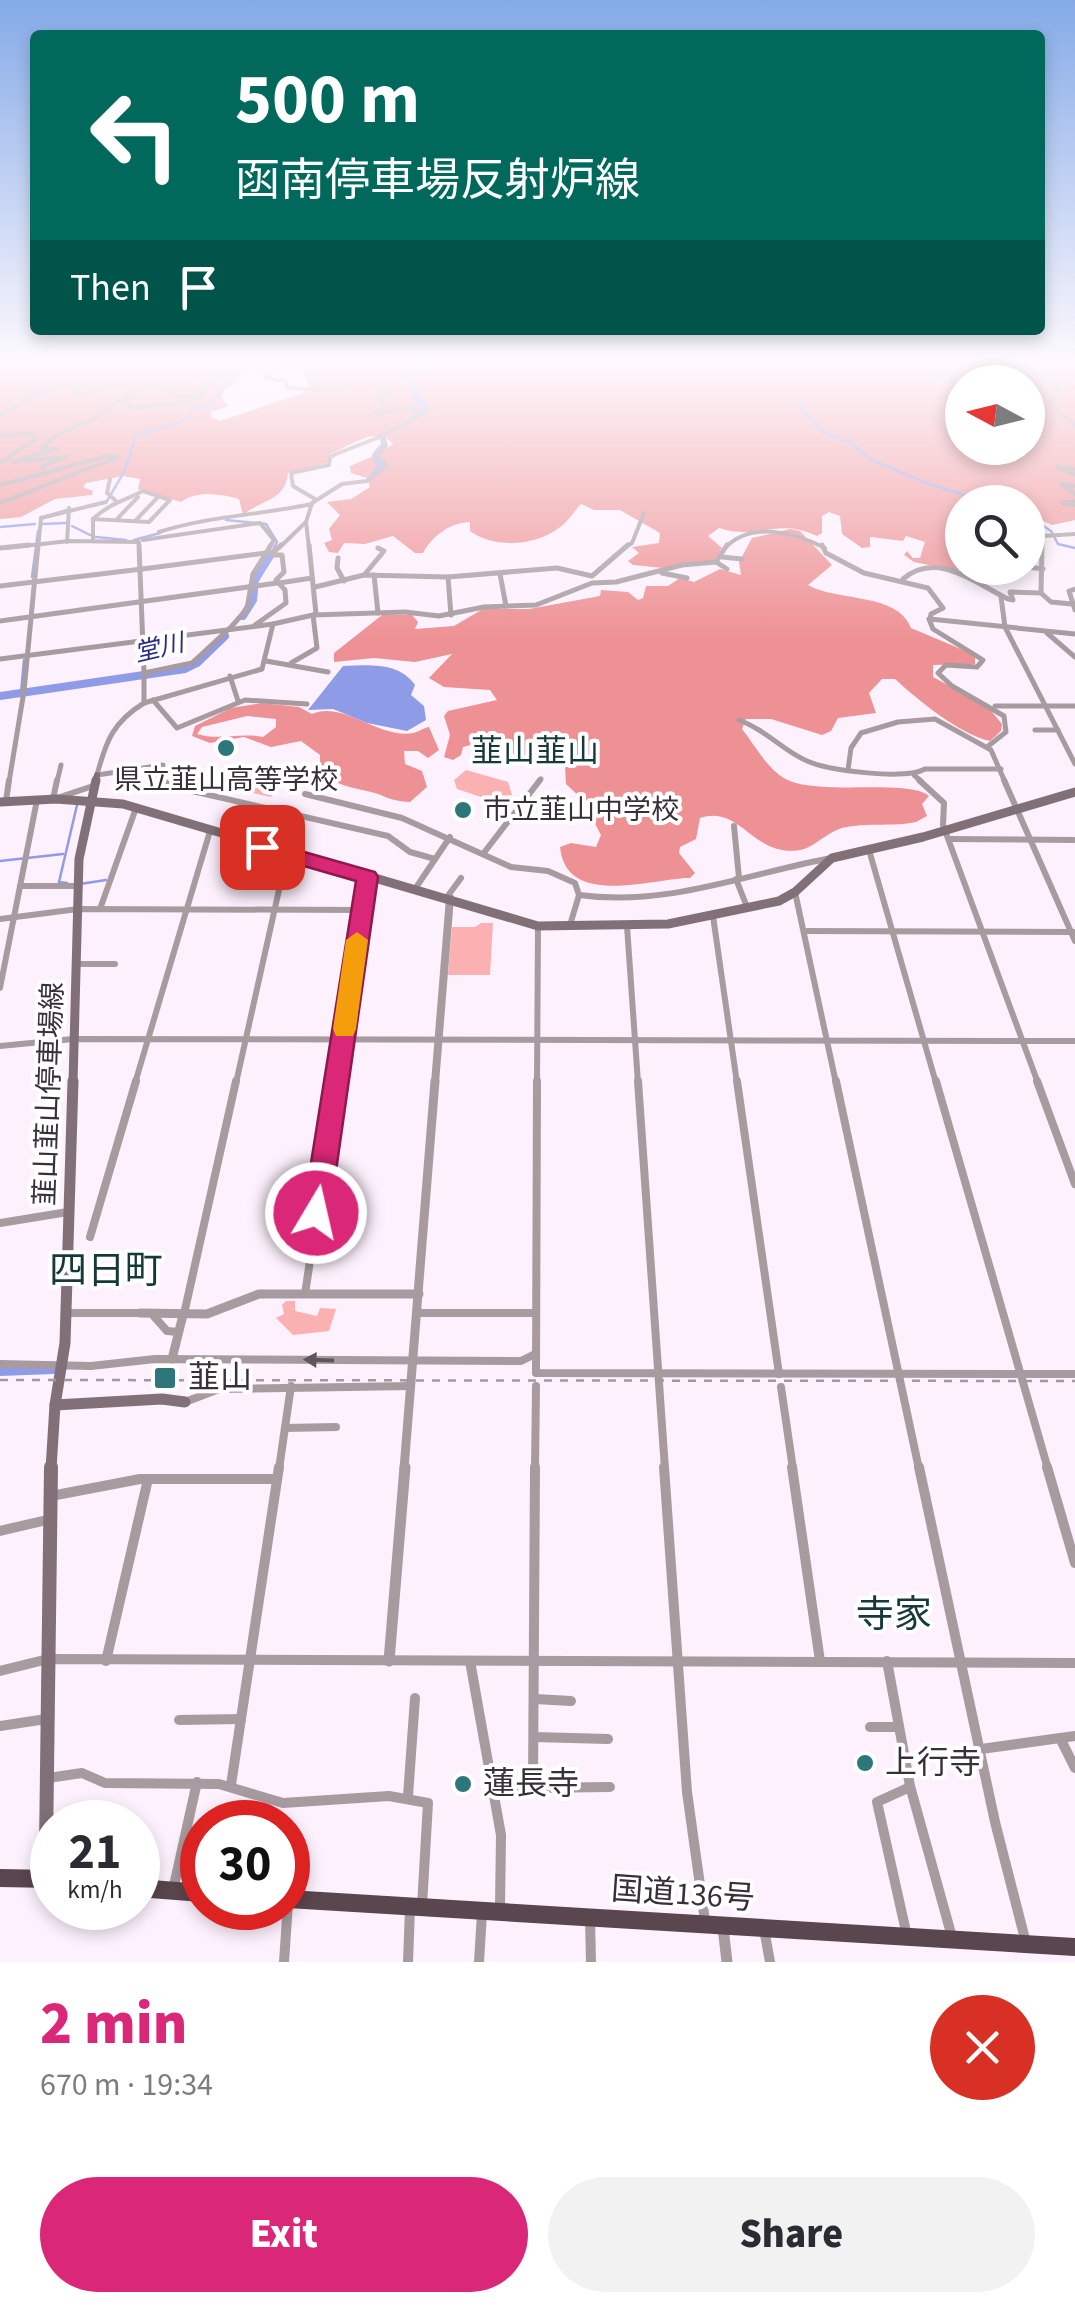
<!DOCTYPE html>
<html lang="en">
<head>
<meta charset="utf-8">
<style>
	:root { --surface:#fff; --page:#f2f2f3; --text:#2b2b33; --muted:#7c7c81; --accent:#db2777 }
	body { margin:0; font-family:"Source Sans 3","Noto Sans JP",sans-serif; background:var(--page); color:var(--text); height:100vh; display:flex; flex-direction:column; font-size:38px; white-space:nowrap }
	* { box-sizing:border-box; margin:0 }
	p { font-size:32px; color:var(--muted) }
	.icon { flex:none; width:55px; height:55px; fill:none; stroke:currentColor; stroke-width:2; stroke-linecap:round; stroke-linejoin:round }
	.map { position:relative; height:1962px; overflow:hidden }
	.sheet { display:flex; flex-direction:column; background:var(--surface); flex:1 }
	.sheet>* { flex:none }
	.guide { position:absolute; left:30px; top:30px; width:1015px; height:305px; border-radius:10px; box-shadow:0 5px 15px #0003; background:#00695c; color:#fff; overflow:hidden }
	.needle { width:65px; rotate:277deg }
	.buttons { position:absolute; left:945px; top:365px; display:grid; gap:20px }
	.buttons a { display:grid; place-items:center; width:100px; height:100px; border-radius:50%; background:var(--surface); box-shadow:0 5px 15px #0003; font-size:50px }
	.speed { position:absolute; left:30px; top:1800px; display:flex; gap:20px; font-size:50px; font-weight:700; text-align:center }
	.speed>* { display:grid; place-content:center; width:130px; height:130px; border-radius:50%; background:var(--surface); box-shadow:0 5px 15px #0003; line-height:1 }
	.speed small { font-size:25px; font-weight:400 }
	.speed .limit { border:15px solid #d22; background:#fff; color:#111 }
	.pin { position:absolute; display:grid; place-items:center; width:85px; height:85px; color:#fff; margin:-42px; border-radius:20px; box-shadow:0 5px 15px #0006 }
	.me { position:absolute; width:110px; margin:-55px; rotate:9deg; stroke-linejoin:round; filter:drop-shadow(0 0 8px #0008) }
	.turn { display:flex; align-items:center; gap:35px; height:210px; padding:0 40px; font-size:45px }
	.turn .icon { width:130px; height:130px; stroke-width:2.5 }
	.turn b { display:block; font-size:70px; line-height:85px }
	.then { display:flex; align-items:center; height:95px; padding:0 40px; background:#0003; gap:20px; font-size:38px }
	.round { display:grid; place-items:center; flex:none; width:105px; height:105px; border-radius:52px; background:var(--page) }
	.headline { display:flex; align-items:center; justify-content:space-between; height:170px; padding:0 40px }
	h1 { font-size:60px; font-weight:800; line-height:75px; color:var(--accent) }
	.action { display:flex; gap:20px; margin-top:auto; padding:20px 40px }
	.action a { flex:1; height:115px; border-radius:60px; background:var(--accent); color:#fff; font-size:40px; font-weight:800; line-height:115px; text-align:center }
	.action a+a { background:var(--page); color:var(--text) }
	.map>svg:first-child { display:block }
	.green { fill:#fbb1b2 }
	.forest { fill:#ee9194; fill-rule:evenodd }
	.water { fill:#8e9be6 }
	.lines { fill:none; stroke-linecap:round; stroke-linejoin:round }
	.stream { stroke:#8e9be6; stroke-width:2.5 }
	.river-far2 { stroke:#8e9be6; stroke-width:6 }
	.river-far1 { stroke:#8e9be6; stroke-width:8 }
	.river { stroke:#8e9be6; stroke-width:12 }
	.minor-far4 { stroke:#a79ba0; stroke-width:4 }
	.minor-far3 { stroke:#a79ba0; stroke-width:5 }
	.minor-far2 { stroke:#a79ba0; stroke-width:6 }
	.minor-far1 { stroke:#a79ba0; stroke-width:8 }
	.minor { stroke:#a79ba0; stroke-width:10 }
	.tertiary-far4 { stroke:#a79ba0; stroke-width:4 }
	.tertiary-far3 { stroke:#a79ba0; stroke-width:5 }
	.tertiary-far2 { stroke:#a79ba0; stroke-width:8 }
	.tertiary-far1 { stroke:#a79ba0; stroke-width:9 }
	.tertiary { stroke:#a79ba0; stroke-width:11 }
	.secondary-far3 { stroke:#817077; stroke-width:6 }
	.secondary-far2 { stroke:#817077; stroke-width:9 }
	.secondary-far1 { stroke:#817077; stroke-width:11 }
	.secondary { stroke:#817077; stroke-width:14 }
	.trunk { stroke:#5a464e; stroke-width:18 }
	.rail { stroke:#a298a2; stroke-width:2.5; stroke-dasharray:8 8; stroke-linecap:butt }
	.oneway { fill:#5f555c }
	.route { fill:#db2777; stroke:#8e194d; stroke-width:2.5 }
	.slow { fill:#f59e0b }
	.poi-dot { fill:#2d777a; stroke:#fff; stroke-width:4 }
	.labels { text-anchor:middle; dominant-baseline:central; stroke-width:8; stroke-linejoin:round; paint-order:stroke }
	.far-water-label { font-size:25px; font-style:italic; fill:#2a2b82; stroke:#fff }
	.poi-label { font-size:28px; fill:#383038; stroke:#fff }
	.street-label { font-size:28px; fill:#383038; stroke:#fff }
	.quarter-label { font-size:32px; fill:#17393b; stroke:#fff }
	.near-poi-label { font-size:32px; fill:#383038; stroke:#fff; text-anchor:start }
	.near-street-label { font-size:32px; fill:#383038; stroke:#fff }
	.near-quarter-label { font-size:38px; fill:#17393b; stroke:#fff }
</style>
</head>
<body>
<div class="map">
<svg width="1075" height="1962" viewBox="0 0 1075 1962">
	<rect width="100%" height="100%" fill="#fdf1fd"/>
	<g class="green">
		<polygon points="239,768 284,777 271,797 225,787"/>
		<polygon points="466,770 508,782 512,795 496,802 457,789 454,780"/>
		<polygon points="481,923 493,923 490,975 448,975 452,927 475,927"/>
		<polygon points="286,1301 295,1301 295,1311 317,1316 320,1308 336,1309 329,1331 293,1335 276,1318 284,1314 282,1305"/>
	</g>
	<g class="forest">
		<path d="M0,363H1075V520L1052,525L1028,514V502H962V565L958,571L914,562L904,555L907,551L913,558H920L925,542L906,536L903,541L870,537V547L862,548L842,534L840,516L829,512L822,516V533L817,536C775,517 760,541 719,528L708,536L722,548L715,560L664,568L633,565L628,561L639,553L632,547L659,543L660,533L620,510H594L581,504C575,510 571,517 566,522C542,546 496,550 470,531V522C451,522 432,536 423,553H415L393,536L365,544L344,543L338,553L329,552L324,543L332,540L329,529L340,515L327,502L351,499L370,487L367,478L351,473L350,466C366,459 380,454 393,444C377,424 349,447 330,454L327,463L288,473C285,502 261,499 243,515L239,499C220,494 198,490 181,502L138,489L140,479L123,476L86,483L83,487L93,491L92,495L55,499L21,517L0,519ZM292,366L303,372L309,385L303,393L220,421L211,417V412L228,406L221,397L226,388L238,382L241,372L253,369L269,375ZM962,382H1028V448H962Z"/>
		<path d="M790,529L800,531L832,565L808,585C838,602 897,592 911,628L975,655V664L933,665V677L987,706L1002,724L1001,731L990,741C959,734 918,700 895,679H882L869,693L876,713L838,718L831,731L822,735L771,719H746L742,729C755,745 769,773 790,781C825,795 909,779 929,796L922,804L927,816L916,822C895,827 858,822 839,829C818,837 811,855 782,850C750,845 735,806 700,818L696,839L680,847L679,853L695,873L690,878C653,878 566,909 560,847L571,843L596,847L601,835L582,799L566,784L565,767L475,744L463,747L461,755L453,760L444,757L450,735L444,716L448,711L497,700L490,690L444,687L429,678L452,654L415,662L374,658L334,662V653L382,615H412L418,622L415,629L454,626L483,609H529L600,596L601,590L628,592L638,600L643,598L646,586H668L680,578L694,582L720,569L741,575L739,562L752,538Z"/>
		<path d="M262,703L299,707L312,714C342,700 379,739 413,733C419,732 423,728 429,727L439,750L428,758L418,751H404L405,764L422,771L427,787L410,802C389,801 387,796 371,792C350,787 338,786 320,772V755L301,741L271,747L244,737L210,743L192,736L195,726L231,708ZM247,716L276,719V727L263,737C240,732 219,741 197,734L202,727Z"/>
	</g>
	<path class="water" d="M343,666C369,665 399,662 415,685L411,695L424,706L426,720L407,731L367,723L333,709L308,710Z"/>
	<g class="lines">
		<g class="stream">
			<polyline points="800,397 800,408 826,434 852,443 870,459 926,483 987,502"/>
			<polyline points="107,501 124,472 136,436 189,419 192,409 210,404 246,363"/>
			<polyline points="1028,516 1051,531 1058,544 1075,548"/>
			<polyline points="40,518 70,509"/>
			<polyline points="226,520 266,524 277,542 270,556"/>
			<polyline points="42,524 66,523"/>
			<polyline points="72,526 90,535"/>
			<polyline points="0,527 35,524"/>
			<polyline points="96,537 126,540"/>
			<polyline points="134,540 160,533"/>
			<polyline points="32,577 38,531"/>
			<polyline points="21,693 24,660"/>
			<polyline points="0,861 63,854"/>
			<polyline points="67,883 59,882 77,805"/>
			<polyline points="80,884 106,880"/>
		</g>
		<g class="river-far2">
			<polyline points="413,417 425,406 417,399 408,377 429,363"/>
			<polyline points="374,474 381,469 375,455 384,445 383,438"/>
		</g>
		<g class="river-far1">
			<polyline points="243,616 253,600 255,580 270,556"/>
			<polyline points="0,696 185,669 197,663 225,636"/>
		</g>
		<polyline class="river" points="0,1370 53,1368"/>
		<g class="minor-far4">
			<polyline points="286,363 266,378 286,381 287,388 337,390 355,381 374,379 375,385 389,393 378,398 386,408 371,415 411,408 419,412"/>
			<polyline points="312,363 319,386"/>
			<polyline points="924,363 942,380 962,384"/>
			<path d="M978,382L995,379L972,367L973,364C1003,364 1037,364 1060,387L1050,404L1075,425"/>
			<polyline points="203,387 216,381 229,363"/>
			<path d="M44,468L41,467L66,457L14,462L56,449H41C61,428 71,430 95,418C112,410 115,398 135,395L123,401L132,408C160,402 172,408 201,397L204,388H200"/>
			<polyline points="1075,469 1057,467 1075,475"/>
			<polyline points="110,479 107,493 115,500"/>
			<polyline points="1075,486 1061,484 1075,494"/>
			<path d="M143,491L170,500L149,522L93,519C112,502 122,502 143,491Z"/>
			<polyline points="315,499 293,486 291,473 329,465 330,457 336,454 377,438 434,408"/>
			<polyline points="1075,501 1062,503 1075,505"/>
			<polyline points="118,518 138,497"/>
			<polyline points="93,519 93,541"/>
			<polyline points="136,520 158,497"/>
			<path d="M159,532C209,516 260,515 312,504"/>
			<polyline points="143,540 260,523 274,540 269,548"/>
			<polyline points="67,542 69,508"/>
			<polyline points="5,548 69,541 139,542 139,548"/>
			<polyline points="38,548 41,518 106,502"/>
			<polyline points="279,548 306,522"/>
			<polyline points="309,548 306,522 312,503 342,484 367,481 387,465 376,456 386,446 381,436"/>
			<polyline points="624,548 632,543 644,513"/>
			<path d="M725,548C752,520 796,533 825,548"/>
			<polyline points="1041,548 1043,536 1075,534"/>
		</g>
		<g class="minor-far3">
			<polyline points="139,545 144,673 192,663 231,627 247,609 253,574 271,545"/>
			<polyline points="309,545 316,614"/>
			<polyline points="822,545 826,553 864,573 928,588 943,608 931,614 930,619"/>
			<polyline points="0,548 29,545"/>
			<polyline points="722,557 742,559"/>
			<polyline points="338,558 337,568 344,581"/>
			<polyline points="716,562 727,569"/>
			<polyline points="1028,567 1043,569"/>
			<polyline points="142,569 274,552 281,545"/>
			<polyline points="662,573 687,578"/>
			<polyline points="961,573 995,568"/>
			<polyline points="365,574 384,551 378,548"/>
			<polyline points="500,574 506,606"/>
			<polyline points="374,575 378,613"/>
			<polyline points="448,577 451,615"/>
			<path d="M903,579C937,550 975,583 1008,599L1013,600L1010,592L1041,593L1051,602L1072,604"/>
			<polyline points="279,583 312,578"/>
			<polyline points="315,587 364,575 448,577 557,568 592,576 628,545"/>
			<polyline points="1075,589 1069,591 1075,610"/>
			<polyline points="1041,593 1042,545"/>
			<polyline points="1001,597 1005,627 1075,764"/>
			<polyline points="929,619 933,629 983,660 977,667 946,665 938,673 952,686 1004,716 1006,732 987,747"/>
			<polyline points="930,619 1075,634"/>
			<polyline points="0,621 277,583"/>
			<polyline points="255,625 286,603 285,590 276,580 284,572 282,555 273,555 274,552"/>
			<polyline points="1047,633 1075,657"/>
			<polyline points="266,661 328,672"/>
			<polyline points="291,663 317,648 313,615 405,612 439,616 484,607 536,605 592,583 616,582 682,565 716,562 727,545"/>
			<polyline points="230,676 238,701"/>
			<path d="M144,677V703C113,722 106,741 97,775L163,765"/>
			<polyline points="153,700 177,728 245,700 307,704"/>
			<polyline points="144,703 262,669 273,624"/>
			<polyline points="995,706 1075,706"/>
			<path d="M739,720C768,731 783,751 807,761C830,771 905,780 925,769H1001"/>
			<polyline points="1035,730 1058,730"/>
			<polyline points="148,768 166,782"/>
			<polyline points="848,770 851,748 861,733 898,722 935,719 991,750 1005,782"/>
			<polyline points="914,775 922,782"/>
			<polyline points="9,782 24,691 38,545"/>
			<polyline points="57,782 61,765"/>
			<polyline points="538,782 541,779"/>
		</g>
		<g class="minor-far2">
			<polyline points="163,780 170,786 388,836 410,852 435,859"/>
			<polyline points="919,780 944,803 943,825 1038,1083"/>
			<polyline points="1004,780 1075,941"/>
			<polyline points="305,794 402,818 511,867 548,871 575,883 579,895 570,925"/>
			<polyline points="57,798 93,786"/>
			<polyline points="53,799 57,780"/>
			<polyline points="6,801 9,780"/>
			<polyline points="734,826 739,878"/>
			<polyline points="949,839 1075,840"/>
			<polyline points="869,850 936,1083"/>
			<polyline points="483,854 540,780"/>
			<polyline points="736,879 747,907"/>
			<polyline points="20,886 78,886"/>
			<polyline points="415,889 450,837"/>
			<polyline points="795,892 836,1083"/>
			<path d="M579,895C667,907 746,874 831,858"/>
			<polyline points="447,897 461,878"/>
			<polyline points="100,909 136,808"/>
			<polyline points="713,916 737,1083"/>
			<polyline points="0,919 78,909 362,910"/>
			<polyline points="627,926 638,1083"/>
			<polyline points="804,931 1074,932"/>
			<polyline points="76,964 115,964"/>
			<polyline points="0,988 37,800"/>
			<polyline points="0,1046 73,1039 1075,1041"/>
			<polyline points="135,1083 210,831"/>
			<polyline points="236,1083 287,854"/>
			<polyline points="336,1083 367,877"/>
			<polyline points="537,1083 538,926"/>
		</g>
		<g class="minor-far1">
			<polyline points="537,1081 536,1373 1075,1374"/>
			<polyline points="638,1081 665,1469"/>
			<polyline points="737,1081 779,1374"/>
			<polyline points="836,1081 919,1469"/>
			<polyline points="936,1081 1048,1469"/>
			<polyline points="1037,1081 1075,1184"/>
			<polyline points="0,1223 68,1212"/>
			<polyline points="90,1237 136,1081"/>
			<polyline points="305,1294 337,1081"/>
			<polyline points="66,1313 140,1313"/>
			<polyline points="418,1313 535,1313"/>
			<polyline points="152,1314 167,1331 179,1332"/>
			<polyline points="184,1314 236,1081"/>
			<polyline points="0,1364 91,1366 155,1359 521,1361 535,1354"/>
			<polyline points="781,1387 793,1469"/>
			<polyline points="185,1402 219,1389 411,1386"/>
			<polyline points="285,1428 336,1427"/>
			<polyline points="279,1469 291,1386"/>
			<polyline points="535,1469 536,1386"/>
		</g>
		<g class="minor">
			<polyline points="664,1467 687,1792 705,1921"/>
			<polyline points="792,1467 820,1661"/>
			<polyline points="919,1467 995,1822 1026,1943"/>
			<polyline points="1047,1467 1075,1563"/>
			<polyline points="51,1496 140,1479 276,1479"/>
			<polyline points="0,1531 47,1520"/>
			<polyline points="106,1661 148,1479"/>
			<polyline points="470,1661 501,1835 500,1907"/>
			<polyline points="887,1661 910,1786 952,1937"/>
			<polyline points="0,1671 48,1659 1075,1663"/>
			<polyline points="535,1699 571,1701"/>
			<polyline points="179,1720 241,1719"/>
			<polyline points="0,1726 46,1719"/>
			<polyline points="870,1727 899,1727"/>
			<polyline points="534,1737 608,1739"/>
			<polyline points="1060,1738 1075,1768"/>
			<polyline points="981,1749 1075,1736"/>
			<polyline points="48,1778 82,1773 105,1783 219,1784 283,1803 389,1796 428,1803 422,1906"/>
			<polyline points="231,1785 279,1467"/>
			<polyline points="533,1788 610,1787"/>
			<polyline points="492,1794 533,1788 535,1467"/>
			<polyline points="408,1796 415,1698"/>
			<polyline points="173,1890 197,1782"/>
			<polyline points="590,1918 591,1962"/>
			<polyline points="764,1929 770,1962"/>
			<polyline points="907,1936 877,1802 910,1787"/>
			<polyline points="284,1962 288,1903"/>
			<polyline points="408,1962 410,1908"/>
			<polyline points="479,1962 482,1913"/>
		</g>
		<g class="tertiary-far4">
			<path d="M0,415C23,402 69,374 95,380L74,390L73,395C96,395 116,380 138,381C163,381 175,407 200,391L199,379L184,363"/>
			<polyline points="0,436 30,433 38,437 0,463"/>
			<polyline points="0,485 108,456 118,457 0,503"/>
		</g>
		<g class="tertiary-far3">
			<polyline points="0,586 142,569"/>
			<polyline points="0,659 273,624 313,615"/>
			<polyline points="144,673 144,677"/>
		</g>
		<polyline class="tertiary-far2" points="435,1083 450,898"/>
		<g class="tertiary-far1">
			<polyline points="140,1313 207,1314 259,1294 419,1294"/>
			<polyline points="172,1359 183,1315"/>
			<polyline points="404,1469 435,1081"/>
		</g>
		<g class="tertiary">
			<polyline points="389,1661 405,1467"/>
			<polyline points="723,1927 727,1962"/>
		</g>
		<polyline class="secondary-far3" points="95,782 97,775"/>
		<g class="secondary-far2">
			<polyline points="0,802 56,799 123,804 538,926 668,924 779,901 795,892 832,858 923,837 1075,792"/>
			<polyline points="73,1083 79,859 96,780"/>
		</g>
		<g class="secondary-far1">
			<polyline points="73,1081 65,1343 55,1405 162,1399 185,1402"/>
			<polyline points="51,1469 55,1405"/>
		</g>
		<polyline class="secondary" points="41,1878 46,1846 51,1467"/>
		<g class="trunk">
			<polyline points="0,1878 52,1879"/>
			<polyline points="138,1888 202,1893"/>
			<polyline points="288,1899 1075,1947"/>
		</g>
		<polyline class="rail" points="0,1380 1075,1381"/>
	</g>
	<defs><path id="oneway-solid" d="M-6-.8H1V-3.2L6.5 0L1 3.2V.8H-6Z" transform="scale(2.5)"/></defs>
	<use class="oneway" href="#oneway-solid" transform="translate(319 1360) rotate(-178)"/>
	<linearGradient id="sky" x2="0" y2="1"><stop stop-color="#84aae7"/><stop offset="0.57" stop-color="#fef9fe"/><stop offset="1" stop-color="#fef9fe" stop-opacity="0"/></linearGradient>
	<rect width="1075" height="638" fill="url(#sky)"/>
	<polygon class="route" points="262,840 375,872 378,877 330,1213 326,1222 316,1225 307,1222 303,1213 356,881 255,852 252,847"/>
	<polygon class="slow" points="357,932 368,940 356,1029 353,1036 336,1036 333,1029 346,940"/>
	<g class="poi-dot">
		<circle cx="226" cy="748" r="10"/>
		<circle cx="463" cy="810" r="10"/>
		<rect x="153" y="1366" width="24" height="24" rx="5"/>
		<circle cx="865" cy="1763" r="10"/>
		<circle cx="463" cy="1784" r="10"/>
	</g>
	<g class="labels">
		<g class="far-water-label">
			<text transform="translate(159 648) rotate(-13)">堂川</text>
		</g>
		<g class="poi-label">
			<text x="226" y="780">県立韮山高等学校</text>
			<text x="483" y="810" text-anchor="start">市立韮山中学校</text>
		</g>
		<g class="street-label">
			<text transform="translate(49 1094) rotate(-88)">韮山韮山停車場線</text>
		</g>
		<g class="quarter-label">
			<text x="535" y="752">韮山韮山</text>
		</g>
		<g class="near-poi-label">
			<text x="188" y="1378">韮山</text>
			<text x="885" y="1763">上行寺</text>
			<text x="483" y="1784">蓮長寺</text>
		</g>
		<g class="near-street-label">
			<text transform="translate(683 1894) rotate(4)">国道136号</text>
		</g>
		<g class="near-quarter-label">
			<text x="106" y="1271">四日町</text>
			<text x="894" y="1615">寺家</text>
		</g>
	</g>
</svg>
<div class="buttons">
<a><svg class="needle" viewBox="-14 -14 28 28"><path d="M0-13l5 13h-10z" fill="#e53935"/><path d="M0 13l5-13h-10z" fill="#7c7c81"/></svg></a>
<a><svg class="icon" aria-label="search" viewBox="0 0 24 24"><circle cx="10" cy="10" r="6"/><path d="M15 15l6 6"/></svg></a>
</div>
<div class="speed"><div>21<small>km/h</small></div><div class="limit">30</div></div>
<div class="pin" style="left:262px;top:847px;background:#d93025"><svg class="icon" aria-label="arrive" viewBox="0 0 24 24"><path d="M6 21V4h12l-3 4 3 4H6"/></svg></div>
<svg class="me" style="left:316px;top:1213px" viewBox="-20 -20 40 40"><circle r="17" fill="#db2777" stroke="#fff" stroke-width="3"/><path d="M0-11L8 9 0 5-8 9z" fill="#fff"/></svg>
<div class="guide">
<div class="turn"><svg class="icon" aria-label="left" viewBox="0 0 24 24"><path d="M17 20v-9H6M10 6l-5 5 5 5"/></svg><div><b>500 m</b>函南停車場反射炉線</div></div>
<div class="then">Then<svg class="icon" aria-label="arrive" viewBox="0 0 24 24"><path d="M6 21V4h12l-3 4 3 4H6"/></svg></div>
</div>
</div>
<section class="sheet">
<div class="headline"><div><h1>2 min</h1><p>670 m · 19:34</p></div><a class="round" style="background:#d93025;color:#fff"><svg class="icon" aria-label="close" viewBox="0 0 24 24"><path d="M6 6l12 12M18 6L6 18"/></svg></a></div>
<div class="action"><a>Exit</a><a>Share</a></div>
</section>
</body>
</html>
